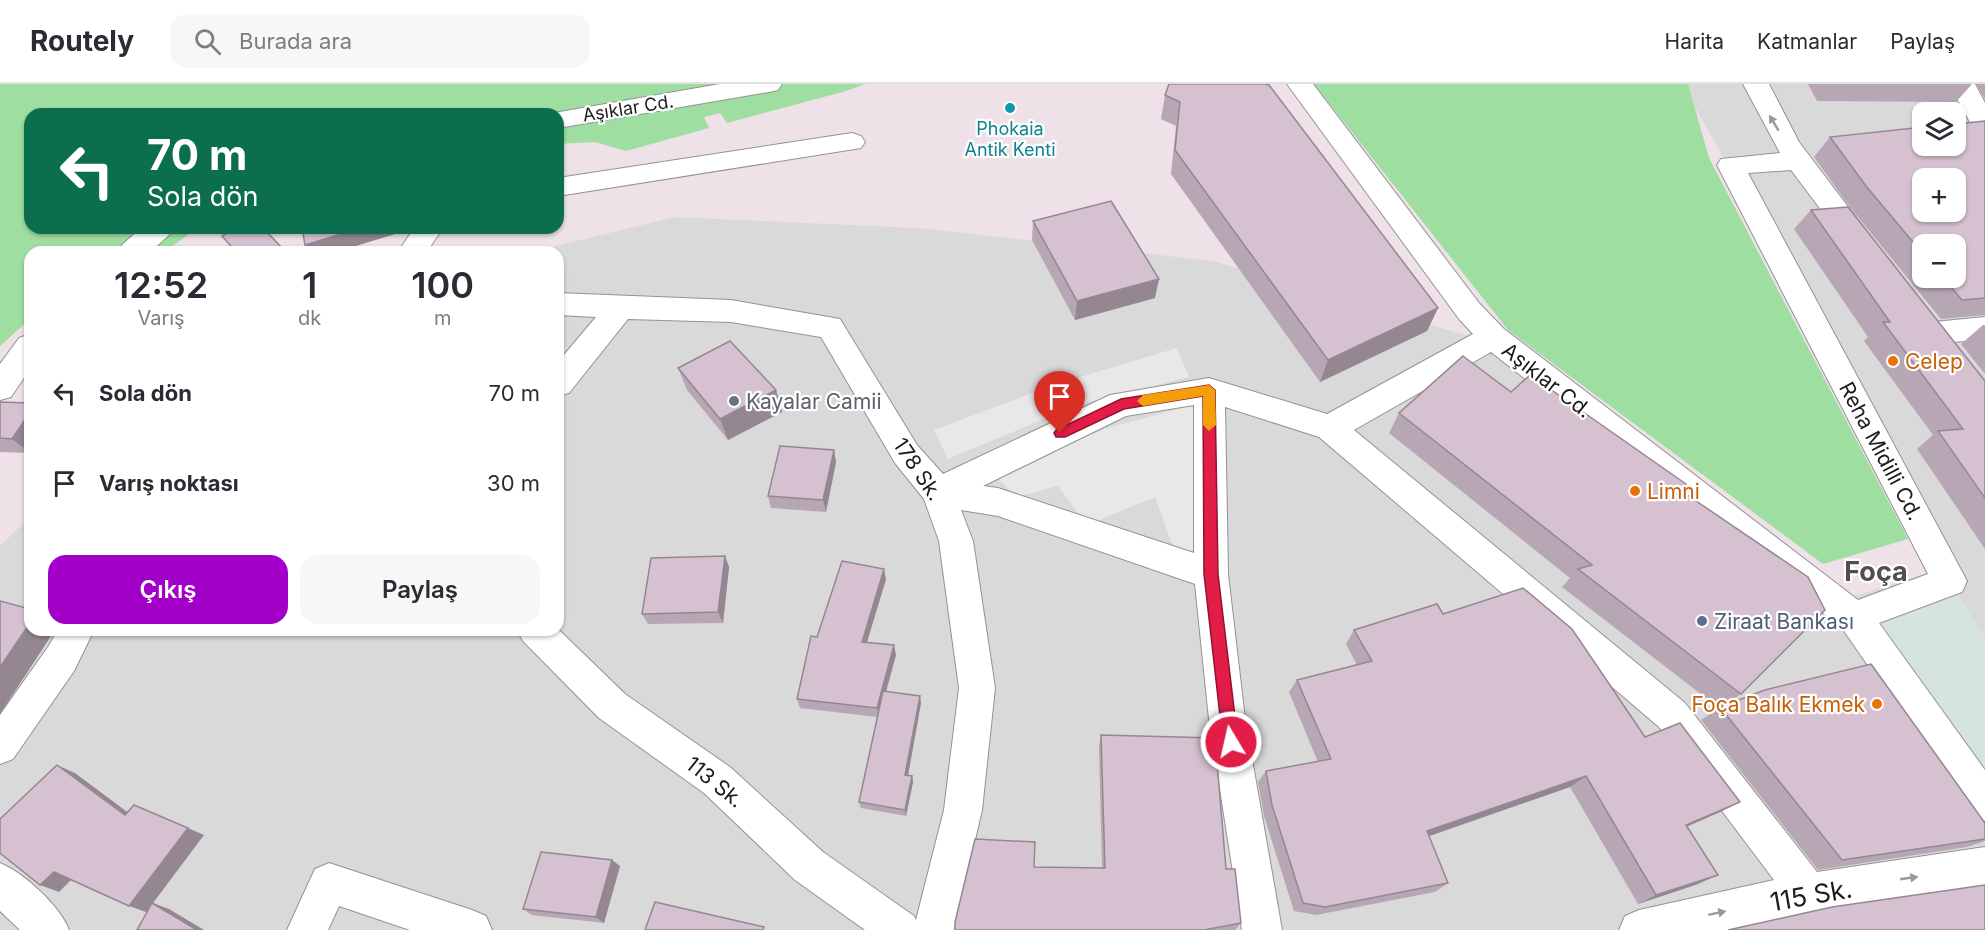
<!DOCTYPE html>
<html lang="tr">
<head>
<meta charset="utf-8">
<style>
	:root { --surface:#fff; --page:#f7f7f7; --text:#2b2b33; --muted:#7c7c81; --line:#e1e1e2; --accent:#a200c8 }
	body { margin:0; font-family:Inter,sans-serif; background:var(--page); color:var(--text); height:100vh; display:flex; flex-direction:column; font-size:22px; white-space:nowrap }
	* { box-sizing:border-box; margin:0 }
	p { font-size:20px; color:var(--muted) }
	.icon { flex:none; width:33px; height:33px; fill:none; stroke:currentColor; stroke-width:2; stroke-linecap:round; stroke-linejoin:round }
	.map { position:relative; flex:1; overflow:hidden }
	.side { position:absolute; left:24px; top:162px; width:540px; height:390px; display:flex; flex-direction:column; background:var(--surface); border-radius:18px; box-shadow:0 2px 4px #0004 }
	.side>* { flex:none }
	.guide { position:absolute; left:24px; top:24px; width:540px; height:126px; border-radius:18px; box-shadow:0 2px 4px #0004; background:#0b6e4f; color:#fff; overflow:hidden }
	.buttons { position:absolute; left:1912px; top:18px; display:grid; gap:12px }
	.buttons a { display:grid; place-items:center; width:54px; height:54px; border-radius:12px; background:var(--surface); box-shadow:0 2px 4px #0004; font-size:30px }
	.pin { position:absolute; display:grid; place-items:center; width:51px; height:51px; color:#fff; margin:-62px -26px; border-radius:50% 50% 50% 0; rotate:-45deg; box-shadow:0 0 6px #0007 }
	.pin .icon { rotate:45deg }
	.me { position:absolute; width:66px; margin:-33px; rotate:351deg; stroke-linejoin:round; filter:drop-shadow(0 0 4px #0008) }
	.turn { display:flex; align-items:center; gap:21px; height:126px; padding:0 24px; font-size:27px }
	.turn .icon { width:78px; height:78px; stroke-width:2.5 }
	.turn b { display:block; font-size:42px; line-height:51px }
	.eta { display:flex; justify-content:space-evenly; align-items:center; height:102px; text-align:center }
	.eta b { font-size:36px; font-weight:600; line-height:42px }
	.button { display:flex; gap:12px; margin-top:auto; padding:12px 24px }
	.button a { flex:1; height:69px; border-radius:18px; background:var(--accent); color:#fff; font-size:24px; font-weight:600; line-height:69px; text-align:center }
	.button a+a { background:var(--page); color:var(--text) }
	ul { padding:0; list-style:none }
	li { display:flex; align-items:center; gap:18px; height:90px; padding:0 24px }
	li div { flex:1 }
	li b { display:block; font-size:22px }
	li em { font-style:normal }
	header { display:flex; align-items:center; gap:36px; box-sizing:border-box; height:84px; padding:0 30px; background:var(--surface); border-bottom:2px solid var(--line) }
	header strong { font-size:28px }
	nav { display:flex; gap:33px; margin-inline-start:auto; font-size:21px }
	.search { width:420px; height:54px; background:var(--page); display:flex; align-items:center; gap:15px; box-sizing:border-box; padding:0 21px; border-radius:18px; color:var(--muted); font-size:22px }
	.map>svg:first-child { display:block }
	.residential { fill:#dad9da; fill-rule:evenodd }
	.parking { fill:#e8e8e8 }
	.plaza { fill:#d5e4e1 }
	.water { fill:#9fdea1 }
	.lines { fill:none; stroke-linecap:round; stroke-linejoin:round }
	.minor-casing { stroke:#939393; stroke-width:2 }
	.minor { fill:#fff; fill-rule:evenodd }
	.wall { fill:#b7a6b3; fill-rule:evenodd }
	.shaded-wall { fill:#958792 }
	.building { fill:#d5c1d0; stroke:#958792; stroke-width:1.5; fill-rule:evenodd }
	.oneway { fill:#999 }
	.route { fill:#e11d48; stroke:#92132f; stroke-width:1.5 }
	.slow { fill:#f59e0b }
	.culture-dot { fill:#0f9aa8; stroke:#fff; stroke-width:2 }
	.food-dot { fill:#e8710a; stroke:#fff; stroke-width:2 }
	.worship-dot { fill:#6b7280; stroke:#fff; stroke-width:2 }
	.service-dot { fill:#5c6f8a; stroke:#fff; stroke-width:2 }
	.labels { text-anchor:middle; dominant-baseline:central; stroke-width:4.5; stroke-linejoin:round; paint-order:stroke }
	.far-street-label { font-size:18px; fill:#1c1c1c; stroke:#fff }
	.far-culture-label { font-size:18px; fill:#0d838f; stroke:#fff }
	.food-label { font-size:21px; fill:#c56008; stroke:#fff; text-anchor:start }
	.street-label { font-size:21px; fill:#1c1c1c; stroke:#fff }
	.worship-label { font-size:21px; fill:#5b616d; stroke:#fff; text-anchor:start }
	.service-label { font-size:21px; fill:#4e5e75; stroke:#fff; text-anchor:start }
	.near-street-label { font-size:26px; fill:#1c1c1c; stroke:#fff }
	.district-label { font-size:27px; font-weight:bold; fill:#4f4f4f; stroke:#fff }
</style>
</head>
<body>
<header>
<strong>Routely</strong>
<div class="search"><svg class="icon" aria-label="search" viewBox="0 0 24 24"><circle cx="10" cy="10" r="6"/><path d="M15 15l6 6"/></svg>Burada ara</div>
<nav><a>Harita</a><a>Katmanlar</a><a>Paylaş</a></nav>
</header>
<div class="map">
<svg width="1985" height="846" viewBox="0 0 1985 846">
	<rect width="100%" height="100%" fill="#eee1e8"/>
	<path class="residential" d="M1682,0H1985V846H0V462L30,433V546H558V168H531L675,133L918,144L1213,177L1530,270L1852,513L1953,481ZM1923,28H1956V62H1923ZM1923,94H1956V128H1923ZM1923,160H1956V194H1923Z"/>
	<g class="parking">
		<polygon points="1177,264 1189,293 1077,321 948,375 934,346 1057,300"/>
		<polygon points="1200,319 1203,467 1174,465 1155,413 1087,441 1058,402 1016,413 991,388 1108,344"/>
	</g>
	<polygon class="plaza" points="1950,497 1985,554 1985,718 1854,533"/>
	<g class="water">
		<polygon points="0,0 865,0 846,7 727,39 720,29 704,33 709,44 626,67 595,58 558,60 558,30 30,30 30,144 198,144 164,168 30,168 30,235 0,262"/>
		<polygon points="1314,0 1688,0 1709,74 1908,455 1823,480 1508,246"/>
	</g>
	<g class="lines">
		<g class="minor-casing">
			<g id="minor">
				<polygon points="720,0 782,0 778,6 769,8 558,44 558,30 548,30"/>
				<path d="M1287,0H1313L1479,219L1504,245L1858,516L1928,490L1717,81L1721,75L1780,69L1743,0H1769L1799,58L1876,160L1872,167L1862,170L1852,167L1791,86L1748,89L1967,497L1962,508L1879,539L1985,686V737L1971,731L1842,544L1491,268L1354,346L1685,619L1817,788L1985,763V803L1808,829L1732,846H1619L1625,832L1639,826L1774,796L1659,643L1319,353L1225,323L1228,490L1245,635L1282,846H1242L1209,635L1195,500L998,432L961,426L973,457L995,604L982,726L954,846H865L795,796L704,709L599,634L523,557L517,546L558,545L625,610L730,683L823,768L914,832L916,836L944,726L959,604L939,457L924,415L895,379L821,253L731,238L628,235L569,309L558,312V278L596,233L558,231V209L731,216L840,235L917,361L943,390L1110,311L1209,294L1327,330L1473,250L1459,235ZM1194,321V469L998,404L983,402L1126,332Z"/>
				<polygon points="1949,0 1975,0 1985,19 1985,52 1976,49"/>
				<polygon points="852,49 861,52 865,58 861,64 558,112 558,94"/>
				<polygon points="141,144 173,144 169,151 150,168 118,168 122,161"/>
				<polygon points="414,144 443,144 430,163 431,168 403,168 402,162"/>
				<polygon points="1985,233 1985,255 1934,260 1923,257 1919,249 1923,241 1934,238"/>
				<polygon points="30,250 30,285 11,313 0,316 0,280 19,254"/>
				<polygon points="58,546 94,546 74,587 13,675 0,680 0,631 48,563"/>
				<path d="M0,779C24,789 60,822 69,846H20L0,827Z"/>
				<polygon points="329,779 472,826 486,832 492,846 410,846 339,822 328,846 287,846 315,785"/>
			</g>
		</g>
		<use href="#minor" class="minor"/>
	</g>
	<g class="wall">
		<polygon points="1169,0 1438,224 1427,247 1320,298 1171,90 1176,42 1161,35 1165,11"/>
		<polygon points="1808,0 1972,0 1956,18 1817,17"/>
		<polygon points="1976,0 1985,0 1985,15"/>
		<path d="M1985,37V231L1941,235L1849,122L1814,73L1830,53ZM1923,160L1956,194H1923Z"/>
		<polygon points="1811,126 1985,297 1985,465 1917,365 1933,351 1864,257 1868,253 1794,145"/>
		<polygon points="1033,137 1155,214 1075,236 1032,156"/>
		<polygon points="1983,241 1985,241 1985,290 1961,260"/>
		<polygon points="678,284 776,306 782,328 728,356 687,306"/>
		<polygon points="1511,308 1680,406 1741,610 1722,622 1985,739 1985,757 1967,763 1818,786 1701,636 1719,624 1562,503 1570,494 1389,349 1399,329"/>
		<polygon points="0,318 30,319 30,369 0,368"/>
		<polygon points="834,366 836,378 826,428 771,424 768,412"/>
		<polygon points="725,472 729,483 723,539 648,540 642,530"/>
		<polygon points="886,495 867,558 896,571 886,607 921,619 908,691 912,692 913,698 906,732 861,724 859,718 877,633 800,624 797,615 817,553"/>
		<polygon points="1443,530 1645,653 1740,718 1720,728 1687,742 1698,800 1638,820 1570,703 1429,752 1448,799 1435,808 1316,831 1294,827 1264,732 1258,698 1266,687 1318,678 1289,608 1297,596 1357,581 1346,560 1354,546"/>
		<polygon points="1101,651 1226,785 1241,839 1235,846 955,846 1102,784 1099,663"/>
		<polygon points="620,782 604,839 532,831 523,825"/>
	</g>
	<g class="shaded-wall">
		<polygon points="361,144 400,144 402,148 336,168 310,168 305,161"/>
		<polygon points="1159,195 1155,214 1075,236 1077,217"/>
		<polygon points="1438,224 1427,247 1320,298 1328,276"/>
		<polygon points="776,306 782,328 728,356 720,335"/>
		<polygon points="30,328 30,369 12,355"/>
		<polygon points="834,366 836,378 826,428 823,416"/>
		<polygon points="725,472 729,483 723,539 718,528"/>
		<polygon points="884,485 886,495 864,568 862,558"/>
		<polygon points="30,539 30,546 55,546 0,630 0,583"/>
		<polygon points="894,561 896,571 879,633 877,624"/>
		<polygon points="920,612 921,619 907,697 905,691"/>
		<polygon points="57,681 75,689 142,739 125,731"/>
		<polygon points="912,692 913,698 906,732 905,726"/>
		<polygon points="1586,692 1570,703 1415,757 1427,747"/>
		<polygon points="1740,718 1720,728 1668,751 1686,741"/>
		<polygon points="188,744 204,751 153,819 169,825 204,846 197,846 129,822"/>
		<polygon points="612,776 620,782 604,839 596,833"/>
		<polygon points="54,788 72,795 59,808 40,801"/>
		<polygon points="1718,791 1698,800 1638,820 1656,811"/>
	</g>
	<g class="building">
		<polygon points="1169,0 1265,0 1269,1 1438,224 1328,276 1175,66 1180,18 1165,11"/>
		<path d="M1985,37V214L1962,216L1943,194H1956V160H1923V170L1866,102L1830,53L1923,43V62H1956V40ZM1923,94H1956V128H1923Z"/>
		<polygon points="1111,117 1159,195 1077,217 1033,137"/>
		<polygon points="1848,123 1985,297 1985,414 1938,347 1963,345 1883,238 1890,238 1811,126"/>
		<polygon points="237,144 263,144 285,167 283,168 236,168 222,152"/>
		<polygon points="302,144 361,144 305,161"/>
		<polygon points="730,257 776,306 720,335 678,284"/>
		<polygon points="1463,272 1511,308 1530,291 1686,400 1680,406 1808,493 1825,526 1741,610 1578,485 1592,481 1399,329"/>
		<polygon points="0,318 30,319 30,328 12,355 0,354"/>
		<polygon points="780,362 834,366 823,416 768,412"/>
		<polygon points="725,472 718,528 642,530 651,474"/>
		<polygon points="842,477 884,485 862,558 894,561 877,624 797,615 811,552 817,553"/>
		<polygon points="1523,504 1572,545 1645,653 1680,639 1740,718 1686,741 1718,791 1656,811 1586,692 1427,747 1448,799 1325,823 1303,819 1272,721 1266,687 1331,675 1297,596 1372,577 1354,546 1437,520 1443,530"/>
		<polygon points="0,517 30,525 30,539 0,583"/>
		<polygon points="1871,580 1985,739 1985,755 1842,776 1720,623 1765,606"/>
		<polygon points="883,607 920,612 905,691 912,692 905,726 859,718"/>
		<polygon points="1101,651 1215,654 1226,785 1235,785 1241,839 1204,846 955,846 955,838 975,755 1035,758 1034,783 1105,784"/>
		<polygon points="57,681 125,731 134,721 188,744 129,822 54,788 40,801 0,769 0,735"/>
		<polygon points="541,768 612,776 596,833 523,825"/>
		<polygon points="1985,801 1985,846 1728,846 1832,823"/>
		<polygon points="655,818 764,843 763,846 645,846"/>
		<polygon points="152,819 197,846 137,846"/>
	</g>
	<defs><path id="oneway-solid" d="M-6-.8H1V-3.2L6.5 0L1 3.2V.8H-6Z" transform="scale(1.5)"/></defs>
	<g class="oneway">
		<use href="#oneway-solid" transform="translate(1774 39) rotate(-121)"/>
		<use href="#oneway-solid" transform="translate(1909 794) rotate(-8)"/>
		<use href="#oneway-solid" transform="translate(1717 829) rotate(-12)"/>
	</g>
	<polygon class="route" points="1209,301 1215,306 1218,490 1238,658 1236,664 1231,666 1225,664 1223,658 1204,490 1203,312 1124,325 1065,353 1056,353 1054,349 1056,346 1121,315"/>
	<polygon class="slow" points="1209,301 1215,306 1216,341 1209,347 1203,341 1203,312 1143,322 1137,317 1143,311"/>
	<circle class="culture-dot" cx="1010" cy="24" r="6"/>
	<g class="food-dot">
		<circle cx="1893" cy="277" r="6"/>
		<circle cx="1635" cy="407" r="6"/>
		<circle cx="1877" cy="620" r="6"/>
	</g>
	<circle class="worship-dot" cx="734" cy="317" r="6"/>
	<circle class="service-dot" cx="1702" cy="537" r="6"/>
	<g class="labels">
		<g class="far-street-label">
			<text transform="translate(628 24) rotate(-9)">Aşıklar Cd.</text>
		</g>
		<g class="far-culture-label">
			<text x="1010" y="44">Phokaia<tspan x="1010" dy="21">Antik Kenti</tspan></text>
		</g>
		<g class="food-label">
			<text x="1905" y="277">Celep</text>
			<text x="1647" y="407">Limni</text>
			<text x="1865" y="620" text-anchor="end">Foça Balık Ekmek</text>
		</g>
		<g class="street-label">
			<text transform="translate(1547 296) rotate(38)">Aşıklar Cd.</text>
			<text transform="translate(1881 367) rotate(62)">Reha Midilli Cd.</text>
			<text transform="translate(918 385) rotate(56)">178 Sk.</text>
			<text transform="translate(715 698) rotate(39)">113 Sk.</text>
		</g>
		<g class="worship-label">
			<text x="746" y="317">Kayalar Camii</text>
		</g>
		<g class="service-label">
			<text x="1714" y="537">Ziraat Bankası</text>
		</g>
		<g class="near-street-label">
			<text transform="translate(1811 811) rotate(-10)">115 Sk.</text>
		</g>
		<g class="district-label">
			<text x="1876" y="487">Foça</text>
		</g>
	</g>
</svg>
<div class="buttons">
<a><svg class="icon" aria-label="layers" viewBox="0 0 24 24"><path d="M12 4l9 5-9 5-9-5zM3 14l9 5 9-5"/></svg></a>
<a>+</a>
<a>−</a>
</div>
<div class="pin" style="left:1060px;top:349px;background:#d93025"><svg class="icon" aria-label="arrive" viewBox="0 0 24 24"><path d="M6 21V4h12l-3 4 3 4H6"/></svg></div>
<svg class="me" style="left:1231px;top:658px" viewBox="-20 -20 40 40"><circle r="17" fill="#e11d48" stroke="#fff" stroke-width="3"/><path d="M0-11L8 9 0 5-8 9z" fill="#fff"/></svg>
<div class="guide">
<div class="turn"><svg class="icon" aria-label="left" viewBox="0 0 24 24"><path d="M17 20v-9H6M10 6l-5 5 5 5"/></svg><div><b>70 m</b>Sola dön</div></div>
</div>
<section class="side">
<div class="eta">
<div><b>12:52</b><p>Varış</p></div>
<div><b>1</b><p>dk</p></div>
<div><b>100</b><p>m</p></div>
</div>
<ul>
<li><svg class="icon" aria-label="left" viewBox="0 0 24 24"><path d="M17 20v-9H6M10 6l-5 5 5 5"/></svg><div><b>Sola dön</b></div><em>70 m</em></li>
<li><svg class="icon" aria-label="arrive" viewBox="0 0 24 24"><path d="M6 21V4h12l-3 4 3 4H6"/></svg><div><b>Varış noktası</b></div><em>30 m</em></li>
</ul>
<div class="button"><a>Çıkış</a><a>Paylaş</a></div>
</section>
</div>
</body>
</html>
